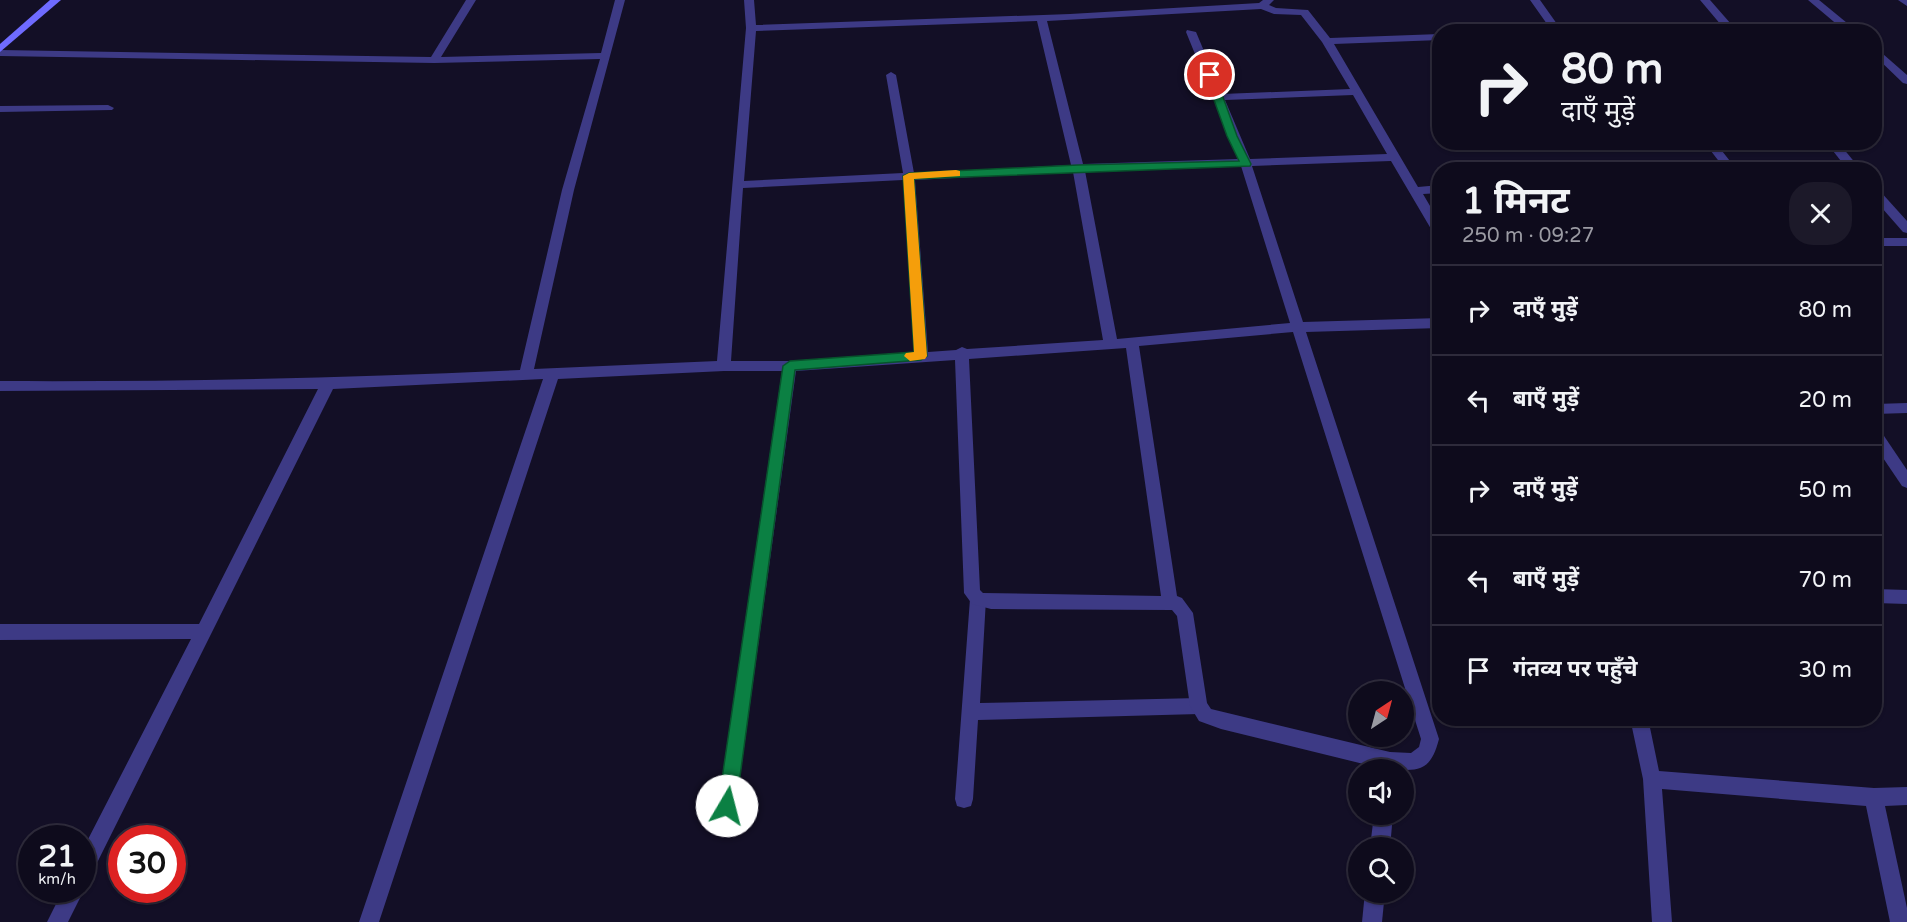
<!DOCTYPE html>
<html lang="hi">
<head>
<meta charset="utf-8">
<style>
	:root { --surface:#0e0b1c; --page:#1c1929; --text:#f1f3f6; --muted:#9b9ba3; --line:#2e2b3b }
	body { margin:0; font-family:"Varela Round","Noto Sans Devanagari",sans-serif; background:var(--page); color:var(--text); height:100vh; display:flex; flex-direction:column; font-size:22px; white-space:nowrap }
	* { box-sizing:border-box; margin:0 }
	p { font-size:20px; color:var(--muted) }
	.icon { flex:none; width:33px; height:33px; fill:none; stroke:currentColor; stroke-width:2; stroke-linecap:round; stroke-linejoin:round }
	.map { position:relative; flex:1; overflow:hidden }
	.details { position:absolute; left:1432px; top:162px; width:450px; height:564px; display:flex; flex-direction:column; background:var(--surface); border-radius:24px; box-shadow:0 2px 4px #0004,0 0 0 2px var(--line) }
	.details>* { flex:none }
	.hud { position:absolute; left:1432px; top:24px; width:450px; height:126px; border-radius:24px; box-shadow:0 2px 4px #0004,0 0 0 2px var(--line); background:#0e0b1c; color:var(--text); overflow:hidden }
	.needle { width:39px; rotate:36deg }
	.tools { position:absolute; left:1348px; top:681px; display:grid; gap:12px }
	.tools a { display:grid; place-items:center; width:66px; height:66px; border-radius:50%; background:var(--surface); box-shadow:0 2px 4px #0004,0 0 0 2px var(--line); font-size:30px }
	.speed { position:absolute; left:18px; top:825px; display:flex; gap:12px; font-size:30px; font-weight:700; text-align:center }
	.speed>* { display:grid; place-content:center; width:78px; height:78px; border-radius:50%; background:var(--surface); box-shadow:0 2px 4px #0004,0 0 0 2px var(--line); line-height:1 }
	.speed small { font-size:15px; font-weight:400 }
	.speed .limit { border:9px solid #d22; background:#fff; color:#111 }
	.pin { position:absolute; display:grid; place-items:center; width:51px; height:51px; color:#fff; margin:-26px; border:3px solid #fff; border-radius:50%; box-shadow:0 2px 6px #0007 }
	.me { position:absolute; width:66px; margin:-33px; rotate:8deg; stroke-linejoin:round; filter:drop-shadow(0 0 4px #0008) }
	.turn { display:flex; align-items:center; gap:21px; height:126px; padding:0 30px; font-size:27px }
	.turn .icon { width:78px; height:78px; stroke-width:2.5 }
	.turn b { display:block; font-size:42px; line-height:51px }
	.round { display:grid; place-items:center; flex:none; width:63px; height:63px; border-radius:24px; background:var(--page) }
	.overview { display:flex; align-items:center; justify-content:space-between; height:102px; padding:0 30px }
	h1 { font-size:36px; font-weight:700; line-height:45px }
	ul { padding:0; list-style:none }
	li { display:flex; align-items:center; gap:18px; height:90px; padding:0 30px; border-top:2px solid var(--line) }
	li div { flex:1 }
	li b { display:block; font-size:22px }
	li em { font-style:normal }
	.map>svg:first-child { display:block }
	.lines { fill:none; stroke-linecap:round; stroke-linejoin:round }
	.lane { fill:#3d3a85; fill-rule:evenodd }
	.street { fill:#3d3a85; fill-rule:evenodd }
	.secondary { fill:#6f6bff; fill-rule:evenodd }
	.route { fill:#0b8043; stroke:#07532c; stroke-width:1.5 }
	.slow { fill:#f59e0b }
</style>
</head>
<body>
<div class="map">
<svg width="1907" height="922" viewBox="0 0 1907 922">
	<rect width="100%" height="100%" fill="#130f26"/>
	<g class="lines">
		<polygon class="lane" points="978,592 984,594 986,599 980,703 1199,698 1205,700 1208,706 1205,712 1199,714 978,720 973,799 971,806 964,808 957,806 955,799 970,599 972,594"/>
		<g class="street">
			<path d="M466,0H476L441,57L601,53L615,0H625L574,190L534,369L717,361L746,28L744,0H754L756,25L1070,14L1259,3L1263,0H1274L1269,5L1276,8L1308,10L1330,38L1440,34V40L1334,44L1418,187L1440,185V193L1423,194L1440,223V238L1434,234L1391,161L1252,166L1303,322L1440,318V328L1306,332L1439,739C1430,774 1417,770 1388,770L1221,729L1199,721L1190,706L1177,616L1172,610L991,609L972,604L964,593L955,360L796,371L736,806L734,813L727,815L720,813L718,806L782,371H724L558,379L379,922H359L543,379L333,389L89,879L82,882V851L191,639L0,640V624H199L318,389L0,391V381C174,382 347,378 520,370L562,190L600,59L434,63L0,56V50L431,57ZM1261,9L1274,14L1301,15L1322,42L1350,89L1222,94L1196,32L1187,30L1186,32L1238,159L1083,164L1047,21ZM1037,21L1071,165L914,173L896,75L891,72L886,75L903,173L744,181L756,31ZM1353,95L1387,154L1250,159L1225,100ZM1241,166L1290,323L1117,339L1085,171ZM1073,172L1103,340L967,349L962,347L956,350L928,352L915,180ZM903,180L914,352L790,361H731L743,188ZM1293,332L1421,739L1419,747L1411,753L1390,752L1211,709L1207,703L1193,613L1182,598L1177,596L1139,346ZM1126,348L1161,596L983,593L980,590L969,359Z"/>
			<polygon points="1530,0 1540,0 1557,24 1557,32 1547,32 1547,24"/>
			<polygon points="1700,0 1710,0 1738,32 1727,32"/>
			<polygon points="1808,0 1819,0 1858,32 1846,32"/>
			<polygon points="1898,0 1907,0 1907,6"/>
			<polygon points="1875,47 1907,75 1907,84 1903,83 1875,56"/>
			<polygon points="108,105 114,108 112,110 0,112 0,106"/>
			<polygon points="1704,142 1715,142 1737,170 1696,170 1702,166 1721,164"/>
			<polygon points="1826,142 1838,142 1861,170 1848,170"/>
			<polygon points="1875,189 1879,190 1907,221 1907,233 1903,232 1875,200"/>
			<rect x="1875" y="238" width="32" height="8"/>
			<polygon points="1907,403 1907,413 1875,414 1875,404"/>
			<polygon points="1875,428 1880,430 1907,470 1907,488 1902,486 1875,446"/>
			<polygon points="1875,589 1907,590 1907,604 1875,603"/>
			<polygon points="1630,718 1648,718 1659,771 1874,788 1907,787 1907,805 1885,806 1907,908 1907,922 1890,922 1866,806 1662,789 1672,922 1652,922 1643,779"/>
			<polygon points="1374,814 1393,814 1390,848 1370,848"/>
			<polygon points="82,887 84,890 68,922 47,922 63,890 82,890"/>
			<polygon points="1365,892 1385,892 1382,922 1362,922"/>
		</g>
		<polygon class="secondary" points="50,0 61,0 0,52 0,44"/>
	</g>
	<polygon class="route" points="1206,73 1215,75 1237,136 1251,164 1250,166 914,179 927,356 921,360 795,370 736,806 733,812 727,815 721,812 718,806 783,366 790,361 914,352 903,176 909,173 1078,165 1239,161 1227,136 1205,75"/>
	<polygon class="slow" points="956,170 960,171 960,176 914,179 927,356 925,359 910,361 904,356 906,353 914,352 903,176 909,173"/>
</svg>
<div class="tools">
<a><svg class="needle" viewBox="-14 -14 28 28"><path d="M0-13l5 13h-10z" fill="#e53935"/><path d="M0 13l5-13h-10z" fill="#9b9ba3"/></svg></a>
<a><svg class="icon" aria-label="sound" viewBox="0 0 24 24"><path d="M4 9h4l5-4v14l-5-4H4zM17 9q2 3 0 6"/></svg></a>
<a><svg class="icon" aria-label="search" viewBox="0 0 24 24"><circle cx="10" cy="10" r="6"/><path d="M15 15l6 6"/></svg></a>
</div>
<div class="speed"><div>21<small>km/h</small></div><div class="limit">30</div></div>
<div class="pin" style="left:1210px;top:75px;background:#d93025"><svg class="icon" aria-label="arrive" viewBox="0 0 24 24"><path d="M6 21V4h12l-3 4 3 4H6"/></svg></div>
<svg class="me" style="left:727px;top:806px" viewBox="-20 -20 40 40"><circle r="19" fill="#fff"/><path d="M0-13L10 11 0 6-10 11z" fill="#0b8043"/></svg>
<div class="hud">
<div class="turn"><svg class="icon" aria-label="right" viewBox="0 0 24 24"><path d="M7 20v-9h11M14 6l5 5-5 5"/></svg><div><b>80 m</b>दाएँ मुड़ें</div></div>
</div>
<section class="details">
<div class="overview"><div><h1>1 मिनट</h1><p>250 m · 09:27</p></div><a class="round"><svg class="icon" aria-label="close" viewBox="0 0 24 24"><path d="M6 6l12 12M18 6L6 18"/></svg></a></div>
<ul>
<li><svg class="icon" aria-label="right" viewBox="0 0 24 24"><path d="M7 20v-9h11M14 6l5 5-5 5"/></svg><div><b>दाएँ मुड़ें</b></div><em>80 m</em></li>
<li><svg class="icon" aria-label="left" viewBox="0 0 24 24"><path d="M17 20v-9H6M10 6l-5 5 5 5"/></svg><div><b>बाएँ मुड़ें</b></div><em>20 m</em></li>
<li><svg class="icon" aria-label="right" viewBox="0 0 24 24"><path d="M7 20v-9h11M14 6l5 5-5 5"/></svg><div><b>दाएँ मुड़ें</b></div><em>50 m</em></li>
<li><svg class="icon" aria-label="left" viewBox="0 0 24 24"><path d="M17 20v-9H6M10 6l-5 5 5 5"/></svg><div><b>बाएँ मुड़ें</b></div><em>70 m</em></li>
<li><svg class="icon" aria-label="arrive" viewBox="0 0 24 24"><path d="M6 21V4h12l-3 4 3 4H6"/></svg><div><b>गंतव्य पर पहुँचे</b></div><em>30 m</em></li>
</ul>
</section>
</div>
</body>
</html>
